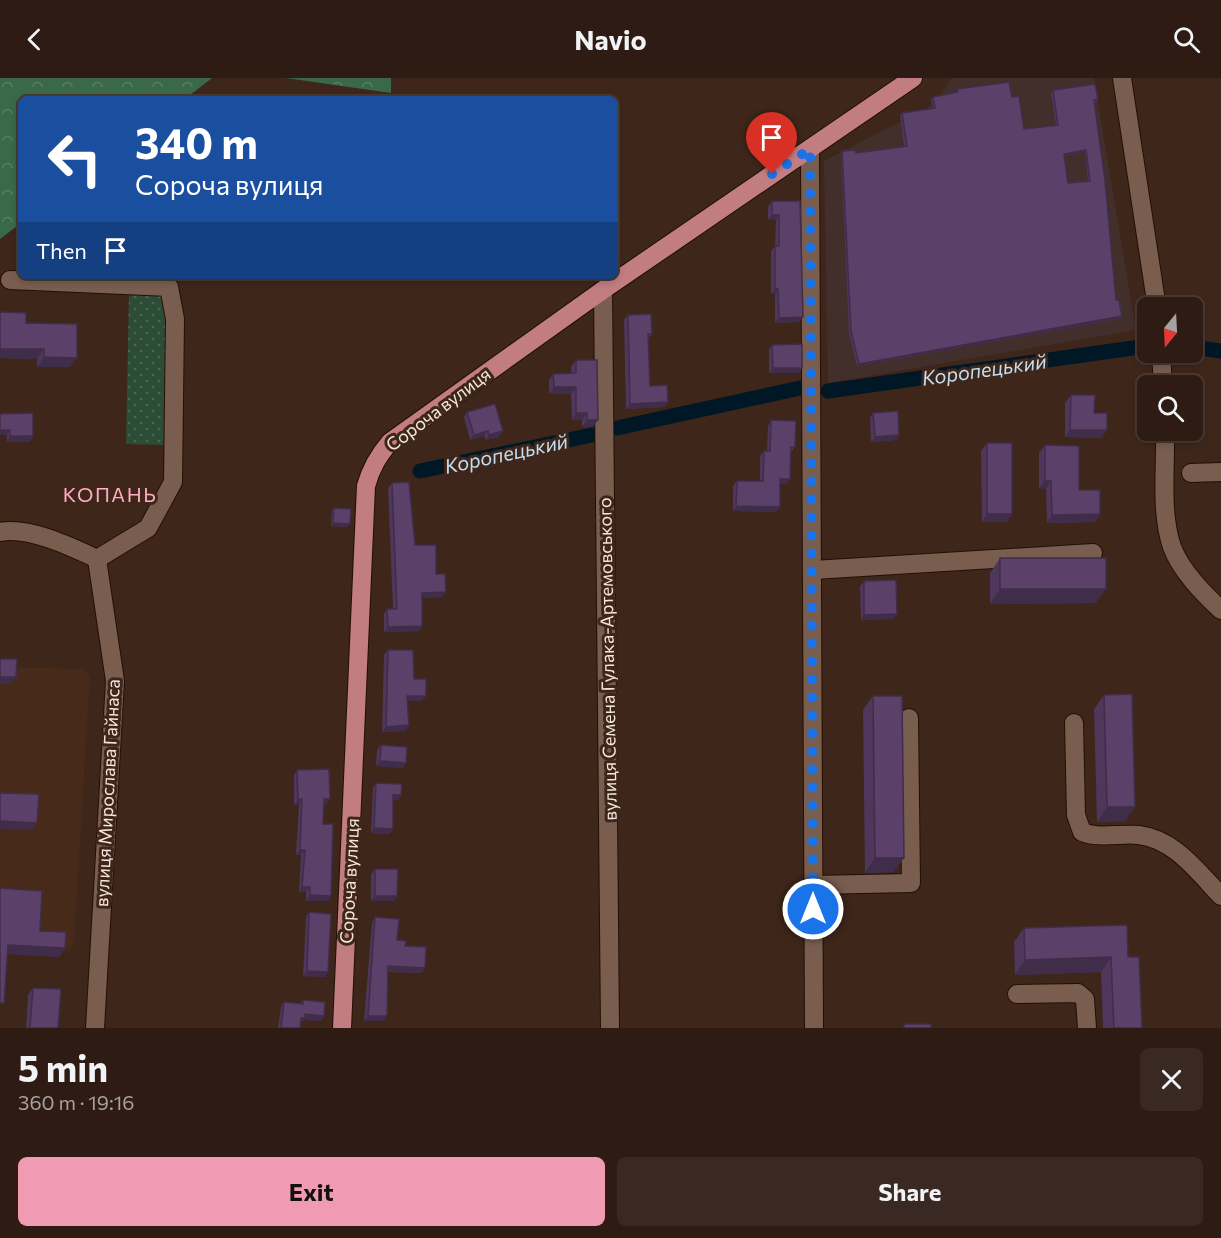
<!DOCTYPE html>
<html lang="en">
<head>
<meta charset="utf-8">
<style>
	:root { --surface:#2e1c14; --page:#3a2922; --text:#f1f3f6; --muted:#a7a1a0; --line:#493a34; --accent:#f19ab4 }
	body { margin:0; font-family:Commissioner,sans-serif; background:var(--page); color:var(--text); height:100vh; display:flex; flex-direction:column; font-size:22px; white-space:nowrap }
	* { box-sizing:border-box; margin:0 }
	p { font-size:20px; color:var(--muted) }
	.icon { flex:none; width:33px; height:33px; fill:none; stroke:currentColor; stroke-width:2; stroke-linecap:round; stroke-linejoin:round }
	.map { position:relative; height:950px; overflow:hidden }
	.drawer { display:flex; flex-direction:column; background:var(--surface); flex:1 }
	.drawer>* { flex:none }
	.hud { position:absolute; left:18px; top:18px; width:600px; height:183px; border-radius:9px; box-shadow:0 3px 9px #0003,0 0 0 2px var(--line); background:#1a4fa0; color:#fff; overflow:hidden }
	.needle { width:39px; rotate:198deg }
	.controls { position:absolute; left:1137px; top:219px; display:grid; gap:12px }
	.controls a { display:grid; place-items:center; width:66px; height:66px; border-radius:9px; background:var(--surface); box-shadow:0 3px 9px #0003,0 0 0 2px var(--line); font-size:30px }
	.pin { position:absolute; display:grid; place-items:center; width:51px; height:51px; color:#fff; margin:-62px -26px; border-radius:50% 50% 50% 0; rotate:-45deg; box-shadow:0 0 6px #0007 }
	.pin .icon { rotate:45deg }
	.me { position:absolute; width:66px; margin:-33px; rotate:0deg; stroke-linejoin:round; filter:drop-shadow(0 0 4px #0008) }
	.turn { display:flex; align-items:center; gap:21px; height:126px; padding:0 18px; font-size:27px }
	.turn .icon { width:78px; height:78px; stroke-width:2.5 }
	.turn b { display:block; font-size:42px; line-height:51px }
	.then { display:flex; align-items:center; height:57px; padding:0 18px; background:#0003; gap:12px; font-size:22px }
	.round { display:grid; place-items:center; flex:none; width:63px; height:63px; border-radius:9px; background:var(--page) }
	.summary { display:flex; align-items:center; justify-content:space-between; height:102px; padding:0 18px }
	h1 { font-size:36px; font-weight:700; line-height:45px }
	.action { display:flex; gap:12px; margin-top:auto; padding:12px 18px }
	.action a { flex:1; height:69px; border-radius:9px; background:var(--accent); color:#111; font-size:24px; font-weight:700; line-height:69px; text-align:center }
	.action a+a { background:var(--page); color:var(--text) }
	header { display:flex; justify-content:space-between; align-items:center; height:78px; padding:0 18px; background:var(--surface); font-size:27px; font-weight:700 }
	.map>svg:first-child { display:block }
	.built { fill:#482a1a }
	.industrial { fill:#422f2c }
	.forest { fill:url(#forest-crowns) }
	.garden { fill:url(#garden-dots) }
	.lines { fill:none; stroke-linecap:round; stroke-linejoin:round }
	.canal { stroke:#001726; stroke-width:15 }
	.minor-casing { stroke:#240f04; stroke-width:20 }
	.major-casing { stroke:#240f04; stroke-width:20 }
	.minor { stroke:#795e50; stroke-width:18 }
	.major { stroke:#c27d83; stroke-width:18 }
	.wall { fill:#4e375a; fill-rule:evenodd }
	.shaded-wall { fill:#402d4a }
	.building { fill:#5b4069; stroke:#402d4a; stroke-width:1.5; fill-rule:evenodd }
	.route { stroke:#1a73e8; stroke-width:10; stroke-dasharray:0 18 }
	.labels { text-anchor:middle; dominant-baseline:central; stroke-width:6; stroke-linejoin:round; paint-order:stroke }
	.street-label { font-size:18px; fill:#f5e5dd; stroke:#3e261a }
	.water-label { font-size:20px; font-style:italic; fill:#c2dff3; stroke:#3e261a }
	.neighbourhood-label { font-size:20px; letter-spacing:1.5px; fill:#ffadc4; stroke:#3e261a }
</style>
</head>
<body>
<header><svg class="icon" aria-label="back" viewBox="0 0 24 24"><path d="M15 5l-7 7 7 7"/></svg>Navio<svg class="icon" aria-label="search" viewBox="0 0 24 24"><circle cx="10" cy="10" r="6"/><path d="M15 15l6 6"/></svg></header>
<div class="map">
<svg width="1221" height="950" viewBox="0 0 1221 950">
	<defs>
		<pattern id="forest-crowns" width="20" height="18" patternUnits="userSpaceOnUse" patternTransform="scale(1.5)"><rect width="20" height="18" fill="#3a6949"/><path d="M2 6a3 3 0 1 1 6 0M12 15a3 3 0 1 1 6 0" fill="none" stroke="#577e63"/></pattern>
		<pattern id="garden-dots" width="8" height="8" patternUnits="userSpaceOnUse" patternTransform="scale(1.5)"><rect width="8" height="8" fill="#2c4c36"/><path d="M2 2h.1M6 6h.1" fill="none" stroke="#4b6653" stroke-width="1.8" stroke-linecap="round"/></pattern>
	</defs>
	<rect width="100%" height="100%" fill="#3e261a"/>
	<polygon class="built" points="0,589 82,591 90,598 74,864 70,873 59,873 59,879 1,876 0,896"/>
	<polygon class="industrial" points="952,0 1094,0 1136,252 828,305 824,83 933,27"/>
	<g class="forest">
		<polygon points="0,0 212,0 185,21 21,21 21,145 0,161"/>
		<polygon points="286,0 391,0 391,15"/>
	</g>
	<polygon class="garden" points="129,214 162,216 168,245 167,360 163,367 126,366"/>
	<g class="lines">
		<g class="canal">
			<polyline points="1192,269 1221,273"/>
			<polyline points="828,313 1140,269"/>
			<polyline points="617,350 800,310"/>
			<polyline points="420,393 592,357"/>
		</g>
		<g class="minor-casing">
			<g id="minor">
				<polyline points="1122,0 1157,230"/>
				<polyline points="810,71 814,950"/>
				<polyline points="10,202 169,209 175,241 173,404 148,450 97,481 115,603 95,950"/>
				<polyline points="603,212 610,950"/>
				<polyline points="1161,274 1163,308"/>
				<path d="M1165,352C1166,390 1160,434 1172,469C1181,493 1203,515 1221,532"/>
				<polyline points="1191,395 1221,394"/>
				<path d="M0,454C28,448 72,469 97,481"/>
				<polyline points="813,492 1093,475"/>
				<path d="M1074,645L1076,737L1082,754C1100,761 1120,755 1139,757C1174,761 1198,794 1221,818"/>
				<polyline points="813,807 911,805 909,640"/>
				<polyline points="1017,916 1078,915 1085,921 1087,950"/>
			</g>
		</g>
		<g class="major-casing">
			<path id="major" d="M342,950L366,408C371,390 378,378 390,364L603,212L913,0"/>
		</g>
		<use href="#minor" class="minor"/>
		<use href="#major" class="major"/>
	</g>
	<g class="wall">
		<path d="M957,11L1012,19L1024,51L1056,47L1051,15L1053,12L1098,21L1096,24H1094L1116,222L1120,241L857,288L849,256L841,75L842,73L856,75L904,68L900,37L902,35L933,30L931,22L933,19L956,15ZM1085,75L1088,103L1068,105L1064,78Z"/>
		<polygon points="772,123 800,123 803,239 799,244 775,245 775,216 771,216 771,173 775,168 776,142 768,142 768,129"/>
		<polygon points="0,234 26,245 70,289 37,289 37,281 0,280"/>
		<polygon points="628,237 652,256 648,261 650,308 668,324 664,329 626,331 624,242"/>
		<polygon points="772,267 802,290 799,295 769,295 769,272"/>
		<polygon points="576,282 593,349 582,349 582,342 572,342 571,316 549,316 549,302 553,296 571,296 571,289"/>
		<polygon points="1071,317 1094,335 1102,360 1065,359 1065,325"/>
		<polygon points="467,334 499,359 486,362 484,358 470,362 464,339"/>
		<polygon points="873,335 899,357 896,362 871,364 870,340"/>
		<polygon points="0,336 30,364 7,364 7,357"/>
		<polygon points="771,342 795,369 791,374 790,401 787,406 780,406 780,429 776,434 733,433 733,408 737,403 760,403 760,378 764,373 767,373 768,348"/>
		<polygon points="987,365 1012,436 1007,444 982,444 981,373"/>
		<polygon points="1045,367 1079,412 1100,436 1095,444 1047,445 1046,411 1039,410 1039,375"/>
		<polygon points="392,405 415,467 436,496 442,519 422,520 419,553 384,554 384,536 387,531 393,531 388,410"/>
		<polygon points="334,430 348,449 331,448 332,433"/>
		<polygon points="1000,480 1096,525 990,526 990,495"/>
		<polygon points="864,503 897,536 893,541 861,542 860,508"/>
		<polygon points="388,572 414,601 422,623 407,623 409,647 406,653 382,654 384,577"/>
		<polygon points="1104,617 1125,743 1097,744 1094,631"/>
		<polygon points="873,618 894,794 865,795 863,632"/>
		<polygon points="381,667 403,690 376,688 377,672"/>
		<polygon points="297,692 326,726 324,726 323,746 331,818 328,823 306,823 306,814 299,814 301,777 296,777 299,727 294,727 294,697"/>
		<polygon points="376,705 398,722 393,722 390,756 371,755 373,710"/>
		<polygon points="375,791 394,823 371,823 371,796"/>
		<polygon points="309,834 328,894 325,899 303,898 306,839"/>
		<polygon points="375,839 397,862 405,868 422,895 388,894 384,943 364,943 372,845"/>
		<polygon points="1024,850 1128,879 1142,950 1103,950 1101,894 1015,897 1014,864"/>
		<polygon points="33,910 58,950 26,950 28,917"/>
		<polygon points="303,922 324,938 321,943 304,942 301,945 300,945 300,950 278,950 281,929 284,924 301,925"/>
	</g>
	<g class="shaded-wall">
		<polygon points="1086,72 1085,75 1062,78 1064,76"/>
		<polygon points="772,137 779,137 776,142 768,142"/>
		<polygon points="775,211 778,211 775,216 771,216"/>
		<polygon points="1122,238 1120,241 857,288 859,286"/>
		<polygon points="803,239 799,244 775,245 779,240"/>
		<polygon points="0,271 44,271 37,281 0,280"/>
		<polygon points="44,279 77,280 70,289 37,289"/>
		<polygon points="773,290 802,290 799,295 769,295"/>
		<polygon points="554,309 576,309 571,316 549,316"/>
		<polygon points="668,324 664,329 626,331 630,326"/>
		<polygon points="576,335 587,335 582,342 572,342"/>
		<polygon points="587,342 598,342 593,349 582,349"/>
		<polygon points="0,352 10,352 7,357 0,357"/>
		<polygon points="1070,352 1107,352 1102,360 1065,359"/>
		<polygon points="488,353 484,358 470,362 474,357"/>
		<polygon points="503,353 499,359 486,362 489,357"/>
		<polygon points="899,357 896,362 871,364 875,359"/>
		<polygon points="10,358 33,358 30,364 7,364"/>
		<polygon points="780,401 790,401 787,406 776,406"/>
		<polygon points="1045,403 1051,403 1046,411 1039,410"/>
		<polygon points="736,428 780,429 776,434 733,433"/>
		<polygon points="987,436 1012,436 1007,444 982,444"/>
		<polygon points="1100,436 1095,444 1047,445 1052,437"/>
		<polygon points="333,445 350,446 348,449 331,448"/>
		<polygon points="1000,511 1106,511 1096,525 990,526"/>
		<polygon points="446,514 442,519 418,520 422,515"/>
		<polygon points="897,536 893,541 861,542 864,537"/>
		<polygon points="422,548 419,553 384,554 388,549"/>
		<polygon points="0,599 16,599 11,606 0,606"/>
		<polygon points="407,618 426,618 422,623 403,623"/>
		<polygon points="409,647 406,653 382,654 386,649"/>
		<polygon points="380,683 406,685 403,690 376,688"/>
		<polygon points="393,717 401,717 398,722 390,722"/>
		<polygon points="302,721 299,727 294,727 298,722"/>
		<polygon points="324,721 330,721 326,726 321,726"/>
		<polygon points="1107,729 1135,729 1125,743 1097,744"/>
		<polygon points="0,743 37,745 32,752 0,751"/>
		<polygon points="374,750 393,751 390,756 371,755"/>
		<polygon points="300,772 305,772 301,777 296,777"/>
		<polygon points="875,780 904,780 894,794 865,795"/>
		<polygon points="302,809 310,809 306,814 299,814"/>
		<polygon points="310,817 331,818 328,823 306,823"/>
		<polygon points="375,818 397,818 394,823 371,823"/>
		<polygon points="8,867 65,870 59,879 1,876"/>
		<polygon points="1111,879 1101,894 1015,897 1025,882"/>
		<polygon points="388,888 425,890 422,895 385,893"/>
		<polygon points="307,893 328,894 325,899 303,898"/>
		<polygon points="305,936 324,938 321,943 304,942 301,945 297,945 301,940"/>
		<polygon points="368,938 387,938 384,943 364,943"/>
	</g>
	<g class="building">
		<path d="M1009,4L1012,19L1019,18L1024,51L1058,47L1053,12L1095,6L1098,21L1094,22L1105,102L1116,222H1119L1122,238L859,286L851,253L842,73L855,72L856,75L907,68L902,35L935,30L933,19L958,14L957,11ZM1086,72L1090,103L1068,105L1064,76Z"/>
		<polygon points="772,123 800,123 803,239 779,240 778,211 775,211 775,168 779,168 779,137 772,137"/>
		<polygon points="0,234 26,235 26,245 77,246 77,280 44,279 44,271 0,271"/>
		<polygon points="651,236 652,256 648,256 650,308 667,307 668,324 630,326 628,237"/>
		<polygon points="802,266 802,290 773,290 772,267"/>
		<polygon points="576,282 597,282 598,342 587,342 587,335 576,335 576,309 554,309 553,296 576,295"/>
		<polygon points="1071,317 1095,317 1094,335 1107,335 1107,352 1070,352"/>
		<polygon points="495,326 503,353 489,357 488,353 474,357 467,334"/>
		<polygon points="898,333 899,357 875,359 873,335"/>
		<polygon points="33,335 33,358 10,358 10,352 0,352 0,336"/>
		<polygon points="771,342 796,343 795,369 791,369 790,401 780,401 780,429 736,428 737,403 763,403 764,373 770,373"/>
		<rect x="987" y="365" width="25" height="71"/>
		<polygon points="1045,367 1079,368 1079,412 1100,412 1100,436 1052,437 1051,403 1045,403"/>
		<polygon points="409,404 415,467 436,467 436,496 445,496 446,514 422,515 422,548 388,549 387,531 397,531 392,405"/>
		<polygon points="334,430 351,431 350,446 333,445"/>
		<rect x="1000" y="480" width="106" height="31"/>
		<polygon points="896,502 897,536 864,537 864,503"/>
		<polygon points="388,572 413,572 414,601 426,601 426,618 407,618 409,647 386,649"/>
		<polygon points="0,581 17,581 16,599 0,599"/>
		<polygon points="1132,616 1135,729 1107,729 1104,617"/>
		<polygon points="873,618 902,618 904,780 875,780"/>
		<polygon points="381,667 407,669 406,685 380,683"/>
		<polygon points="329,691 330,721 324,721 323,746 333,746 331,818 310,817 310,809 302,809 305,772 300,772 302,721 298,722 297,692"/>
		<polygon points="376,705 402,706 401,717 393,717 393,751 374,750"/>
		<polygon points="0,715 39,716 37,745 0,743"/>
		<polygon points="375,791 398,791 397,818 375,818"/>
		<polygon points="0,810 42,813 40,853 66,854 65,870 8,867 4,925 0,925"/>
		<polygon points="309,834 331,836 328,894 307,893"/>
		<polygon points="375,839 399,841 397,862 406,863 405,868 426,869 425,890 388,888 387,938 368,938"/>
		<polygon points="1127,847 1128,879 1139,879 1142,950 1114,950 1111,879 1025,882 1024,850"/>
		<polygon points="33,910 61,911 58,950 30,950"/>
		<polygon points="303,922 325,924 324,938 305,936 305,940 301,940 300,950 281,950 284,924 303,926"/>
		<rect x="904" y="946" width="27" height="4"/>
	</g>
	<g class="lines">
		<polyline class="route" points="772,96 810,71 813,831"/>
	</g>
	<g class="labels">
		<g class="street-label">
			<text transform="translate(438 331) rotate(-37)">Сороча вулиця</text>
			<text transform="translate(607 581) rotate(-91)">вулиця Семена Гулака-Артемовського</text>
			<text transform="translate(107 715) rotate(-87)">вулиця Мирослава Гайнаса</text>
			<text transform="translate(349 803) rotate(-87)">Сороча вулиця</text>
		</g>
		<g class="water-label">
			<text transform="translate(984 291) rotate(-8)">Коропецький</text>
			<text transform="translate(506 375) rotate(-12)">Коропецький</text>
		</g>
		<g class="neighbourhood-label">
			<text x="110" y="416">КОПАНЬ</text>
		</g>
	</g>
</svg>
<div class="controls">
<a><svg class="needle" viewBox="-14 -14 28 28"><path d="M0-13l5 13h-10z" fill="#e53935"/><path d="M0 13l5-13h-10z" fill="#a7a1a0"/></svg></a>
<a><svg class="icon" aria-label="search" viewBox="0 0 24 24"><circle cx="10" cy="10" r="6"/><path d="M15 15l6 6"/></svg></a>
</div>
<div class="pin" style="left:772px;top:96px;background:#d93025"><svg class="icon" aria-label="arrive" viewBox="0 0 24 24"><path d="M6 21V4h12l-3 4 3 4H6"/></svg></div>
<svg class="me" style="left:813px;top:831px" viewBox="-20 -20 40 40"><circle r="17" fill="#1a73e8" stroke="#fff" stroke-width="3"/><path d="M0-11L8 9 0 5-8 9z" fill="#fff"/></svg>
<div class="hud">
<div class="turn"><svg class="icon" aria-label="left" viewBox="0 0 24 24"><path d="M17 20v-9H6M10 6l-5 5 5 5"/></svg><div><b>340 m</b>Сороча вулиця</div></div>
<div class="then">Then<svg class="icon" aria-label="arrive" viewBox="0 0 24 24"><path d="M6 21V4h12l-3 4 3 4H6"/></svg></div>
</div>
</div>
<section class="drawer">
<div class="summary"><div><h1>5 min</h1><p>360 m · 19:16</p></div><a class="round"><svg class="icon" aria-label="close" viewBox="0 0 24 24"><path d="M6 6l12 12M18 6L6 18"/></svg></a></div>
<div class="action"><a>Exit</a><a>Share</a></div>
</section>
</body>
</html>
